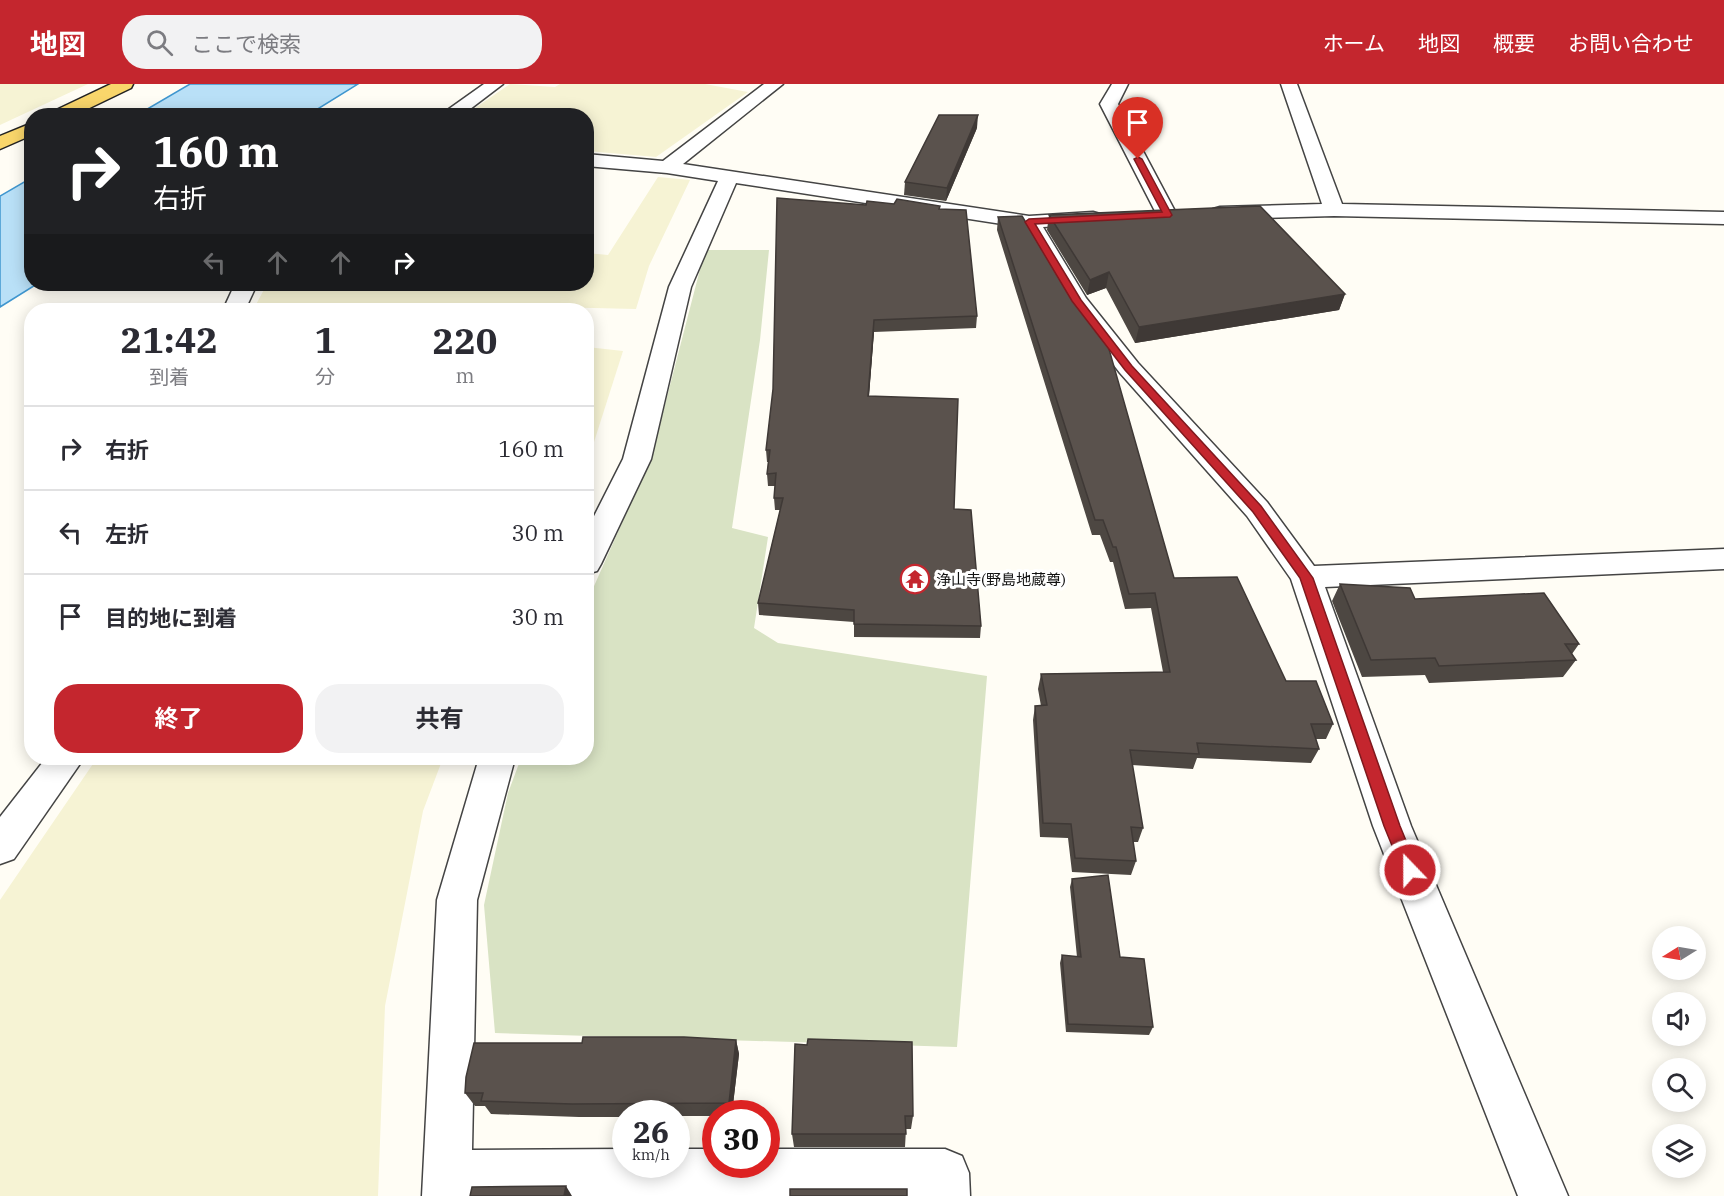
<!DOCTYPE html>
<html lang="ja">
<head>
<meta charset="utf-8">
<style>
	:root { --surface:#fff; --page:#f2f2f3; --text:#2b2b33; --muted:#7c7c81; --line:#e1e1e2; --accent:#c4262e }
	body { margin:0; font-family:"IBM Plex Serif","Noto Sans JP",serif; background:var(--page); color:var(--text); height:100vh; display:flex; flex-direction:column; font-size:22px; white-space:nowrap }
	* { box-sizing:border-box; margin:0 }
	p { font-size:20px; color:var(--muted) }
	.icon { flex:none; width:33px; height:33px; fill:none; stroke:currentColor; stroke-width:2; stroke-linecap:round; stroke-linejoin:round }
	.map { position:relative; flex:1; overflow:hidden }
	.details { position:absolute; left:24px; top:219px; width:570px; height:462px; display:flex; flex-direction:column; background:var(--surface); border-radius:24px; box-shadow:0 3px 15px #0003 }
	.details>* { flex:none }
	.top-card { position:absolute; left:24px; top:24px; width:570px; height:183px; border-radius:24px; box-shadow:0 3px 15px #0003; background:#202124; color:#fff; overflow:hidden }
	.needle { width:39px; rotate:259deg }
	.buttons { position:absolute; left:1652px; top:842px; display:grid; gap:12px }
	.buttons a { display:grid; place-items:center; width:54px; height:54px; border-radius:50%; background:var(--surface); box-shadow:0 3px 15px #0003; font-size:30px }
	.speed { position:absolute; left:612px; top:1016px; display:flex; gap:12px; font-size:30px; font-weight:700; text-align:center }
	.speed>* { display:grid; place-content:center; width:78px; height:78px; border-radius:50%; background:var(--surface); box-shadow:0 3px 15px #0003; line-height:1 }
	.speed small { font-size:15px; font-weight:400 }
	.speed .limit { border:9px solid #d22; background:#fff; color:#111 }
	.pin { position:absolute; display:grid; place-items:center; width:51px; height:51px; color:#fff; margin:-62px -26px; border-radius:50% 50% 50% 0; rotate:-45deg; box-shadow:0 0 6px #0007 }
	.pin .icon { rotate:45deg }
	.me { position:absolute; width:66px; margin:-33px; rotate:338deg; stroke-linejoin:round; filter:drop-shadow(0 0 4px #0008) }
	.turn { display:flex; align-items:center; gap:21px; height:126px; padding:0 30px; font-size:27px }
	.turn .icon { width:78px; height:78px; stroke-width:2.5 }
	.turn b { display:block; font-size:42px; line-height:51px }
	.lanes { display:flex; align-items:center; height:57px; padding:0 30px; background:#0003; justify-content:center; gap:30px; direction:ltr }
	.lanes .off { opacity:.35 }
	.eta { display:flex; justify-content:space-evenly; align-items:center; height:102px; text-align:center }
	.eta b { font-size:36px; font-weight:700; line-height:42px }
	.button { display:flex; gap:12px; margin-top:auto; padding:12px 30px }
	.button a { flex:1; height:69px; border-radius:24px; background:var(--accent); color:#fff; font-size:24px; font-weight:700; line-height:69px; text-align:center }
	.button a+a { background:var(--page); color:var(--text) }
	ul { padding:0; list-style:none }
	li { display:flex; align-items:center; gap:18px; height:84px; padding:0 30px; border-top:2px solid var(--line) }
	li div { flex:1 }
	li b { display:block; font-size:22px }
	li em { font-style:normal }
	header { display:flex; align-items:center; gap:36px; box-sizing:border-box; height:84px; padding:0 30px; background:var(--accent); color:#fff }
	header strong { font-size:28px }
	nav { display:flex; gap:33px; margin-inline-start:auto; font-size:21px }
	.search { width:420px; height:54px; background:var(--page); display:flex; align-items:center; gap:15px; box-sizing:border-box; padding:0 21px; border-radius:24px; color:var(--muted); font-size:22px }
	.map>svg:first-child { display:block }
	.farmland { fill:#f6f3d4 }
	.cemetery { fill:#d9e3c4 }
	.water { fill:#b9e0f7; stroke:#3f96cf; stroke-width:1.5 }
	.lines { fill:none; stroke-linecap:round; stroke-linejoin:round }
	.minor-casing { stroke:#444; stroke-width:3 }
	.major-casing { stroke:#222; stroke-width:3 }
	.minor { fill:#fff; fill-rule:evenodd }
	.major { fill:#f9d66b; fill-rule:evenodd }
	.wall { fill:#4d4742 }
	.shaded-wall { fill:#3f3936 }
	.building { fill:#5a524d; stroke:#3f3936; stroke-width:1.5 }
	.route { fill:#c4262e; stroke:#7f191e; stroke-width:1.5 }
	.labels { text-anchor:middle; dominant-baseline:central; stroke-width:6; stroke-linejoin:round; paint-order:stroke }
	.poi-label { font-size:15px; fill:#111; stroke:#fff; text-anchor:start }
</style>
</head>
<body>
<header>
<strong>地図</strong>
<div class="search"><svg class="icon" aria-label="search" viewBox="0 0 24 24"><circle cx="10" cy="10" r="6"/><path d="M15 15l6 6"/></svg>ここで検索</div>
<nav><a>ホーム</a><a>地図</a><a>概要</a><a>お問い合わせ</a></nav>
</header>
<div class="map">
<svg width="1724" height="1112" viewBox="0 0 1724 1112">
	<rect width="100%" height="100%" fill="#fffdf5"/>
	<g class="farmland">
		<polygon points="0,0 88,0 0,41"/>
		<polygon points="510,0 555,3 560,0 705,0 748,8 656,73 587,67 586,32 465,31"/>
		<polygon points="658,93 690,96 649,182 636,225 465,221 461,226 253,226 267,200 586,200 587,169 608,171"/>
		<polygon points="587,263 623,267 587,380 586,263"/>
		<polygon points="97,674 443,674 423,727 385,922 378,1112 0,1112 0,816"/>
	</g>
	<polygon class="cemetery" points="705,166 769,166 760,256 732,444 768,453 754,544 778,559 987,592 957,963 495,949 484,821 508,709 521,674 586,674 587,518 652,371"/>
	<g class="water">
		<polygon points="190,0 358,0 308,31 137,31"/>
		<polygon points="31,94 32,200 37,200 0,223 0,112"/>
	</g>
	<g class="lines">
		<g class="minor-casing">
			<g id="minor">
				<polygon points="484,0 503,0 461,32 439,32"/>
				<polygon points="764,0 783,0 683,80 1029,132 1093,128 1100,130 1103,134 1100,138 1093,140 1043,143 1086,214 1138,279 1267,418 1314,482 1724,465 1724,485 1325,503 1411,742 1568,1112 1518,1112 1373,742 1291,495 1247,432 1120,289 1068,222 1022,143 736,99 691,203 651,375 601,480 597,487 586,490 586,448 623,375 669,203 718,97 667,89 586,82 586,70 663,77"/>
				<polygon points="1112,0 1128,0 1118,20 1177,131 1174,135 1167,137 1160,135 1157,131 1100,20"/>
				<polygon points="1281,0 1297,0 1342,120 1724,128 1724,140 1334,132 1220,135 1213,133 1210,129 1213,125 1220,123 1322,120"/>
				<polygon points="235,200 257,200 245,226 223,226"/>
				<polygon points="46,674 84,674 14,775 0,780 0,733"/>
				<polygon points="479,674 515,674 477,816 472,1066 626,1065 626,1080 676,1080 676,1065 716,1065 716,1080 766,1080 766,1065 945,1065 962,1072 969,1089 970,1112 422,1112 437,816"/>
			</g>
		</g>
		<g class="major-casing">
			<g id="major">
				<polygon points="111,0 133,0 131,4 73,32 49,32 52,28"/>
				<polygon points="32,39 32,51 0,65 0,52"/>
			</g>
		</g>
		<use href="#minor" class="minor"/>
		<use href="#major" class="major"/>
	</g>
	<g class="wall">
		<polygon points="977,44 946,117 904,111 905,98"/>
		<polygon points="866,121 940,125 977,232 976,244 874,248 869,312 954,425 981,542 980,554 854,553 854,538 759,531 758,519 780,426 775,426 774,414 775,402 768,402 767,390 768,378 767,378 766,366"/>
		<polygon points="1049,131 1345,210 1339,226 1135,259 1106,204 1087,211 1047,146"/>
		<polygon points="998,133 1174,494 1333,640 1326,655 1316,655 1319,665 1311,679 1197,674 1193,685 1132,681 1143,744 1138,758 1133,758 1136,777 1131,791 1072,788 1068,754 1040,753 1033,636 1035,622 1041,622 1038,605 1041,590 1163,588 1151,524 1125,525 1113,478 1110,478 1100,451 1092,451 997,146"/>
		<polygon points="1340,500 1415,515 1579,560 1572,570 1576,576 1563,593 1429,599 1425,591 1362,593 1332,517"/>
		<polygon points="1072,795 1120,873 1153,943 1149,951 1066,948 1060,879 1062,871 1077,873 1070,803"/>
		<polygon points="736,956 739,970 732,1029 716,1029 716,1032 676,1032 676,1029 626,1029 626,1033 579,1033 491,1030 485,1022 475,1022 465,1009 582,959"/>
		<polygon points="795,960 913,1032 911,1045 906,1045 905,1063 794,1063 792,1050"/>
	</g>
	<g class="shaded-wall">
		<polygon points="978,31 977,44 946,117 947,104"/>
		<polygon points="1109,188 1106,204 1087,211 1090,196"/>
		<polygon points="1345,210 1339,226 1135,259 1139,243"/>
		<polygon points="874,236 874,248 868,324 868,312"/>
		<polygon points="736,956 739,970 732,1029 731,1029 729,1019"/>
		<polygon points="566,1102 572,1112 564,1112"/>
	</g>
	<g class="building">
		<polygon points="939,31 978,31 947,104 905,98"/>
		<polygon points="777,114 866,121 867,117 894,120 897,115 940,122 939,125 966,126 977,232 874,236 868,312 958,315 954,425 971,426 981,542 854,540 854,526 758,519 783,414 774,414 776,389 767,390 770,366 766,366 773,305"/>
		<polygon points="1260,122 1345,210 1139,243 1109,188 1090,196 1049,131"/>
		<polygon points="1022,132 1068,209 1107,258 1174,494 1237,493 1286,597 1316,597 1333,640 1311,640 1319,665 1197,659 1199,670 1130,666 1143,744 1131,743 1136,777 1075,774 1071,740 1043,739 1035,622 1047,621 1041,590 1170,588 1155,509 1129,510 1116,463 1113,463 1103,436 1095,436 998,133"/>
		<polygon points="1340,500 1410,504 1415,515 1544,509 1579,560 1565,560 1576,576 1439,582 1435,574 1371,576"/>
		<polygon points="1108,791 1120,873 1144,875 1153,943 1068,940 1062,871 1081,873 1072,795"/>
		<polygon points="583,953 684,953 736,956 729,1019 572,1020 481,1017 483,1009 465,1009 466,993 474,959 582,959"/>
		<polygon points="808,955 912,958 913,1032 905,1032 906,1050 792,1050 795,960 807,961"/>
		<polygon points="566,1102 564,1112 470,1112 472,1103"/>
		<rect x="790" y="1105" width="117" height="7"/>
	</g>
	<polygon class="route" points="1138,73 1142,75 1172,131 1170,133 1035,140 1081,216 1132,282 1261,422 1313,494 1400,742 1418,786 1415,791 1410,793 1404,791 1384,742 1300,494 1253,428 1125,286 1072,217 1025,138 1029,135 1162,128 1134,75"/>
	<defs>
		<g id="temple-ring" transform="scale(1.5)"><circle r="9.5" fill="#fff" stroke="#c4262e" stroke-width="1.5"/><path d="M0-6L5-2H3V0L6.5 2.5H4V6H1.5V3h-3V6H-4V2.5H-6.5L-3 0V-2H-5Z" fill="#c4262e"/></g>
	</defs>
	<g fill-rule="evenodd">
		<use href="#temple-ring" x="915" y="495"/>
	</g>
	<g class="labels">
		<g class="poi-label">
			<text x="936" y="495">浄山寺(野島地蔵尊)</text>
		</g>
	</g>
</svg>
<div class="buttons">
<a><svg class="needle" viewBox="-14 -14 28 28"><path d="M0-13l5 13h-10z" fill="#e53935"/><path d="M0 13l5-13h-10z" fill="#7c7c81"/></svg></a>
<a><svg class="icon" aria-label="sound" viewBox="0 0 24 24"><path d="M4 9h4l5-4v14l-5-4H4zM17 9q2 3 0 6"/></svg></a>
<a><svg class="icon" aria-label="search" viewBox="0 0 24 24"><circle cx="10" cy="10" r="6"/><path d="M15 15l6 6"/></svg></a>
<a><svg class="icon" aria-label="layers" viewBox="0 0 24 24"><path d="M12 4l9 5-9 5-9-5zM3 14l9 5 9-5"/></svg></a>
</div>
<div class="speed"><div>26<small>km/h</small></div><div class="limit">30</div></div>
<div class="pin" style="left:1138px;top:75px;background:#d93025"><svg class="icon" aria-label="arrive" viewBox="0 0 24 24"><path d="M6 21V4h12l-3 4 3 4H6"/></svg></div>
<svg class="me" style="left:1410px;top:786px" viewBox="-20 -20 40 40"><circle r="17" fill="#c4262e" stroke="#fff" stroke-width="3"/><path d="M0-11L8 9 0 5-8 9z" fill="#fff"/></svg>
<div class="top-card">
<div class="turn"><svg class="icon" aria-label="right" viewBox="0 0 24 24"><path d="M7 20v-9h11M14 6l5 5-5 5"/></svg><div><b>160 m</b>右折</div></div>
<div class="lanes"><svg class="icon off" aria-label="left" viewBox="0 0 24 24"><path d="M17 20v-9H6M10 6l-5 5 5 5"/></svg><svg class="icon off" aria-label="ahead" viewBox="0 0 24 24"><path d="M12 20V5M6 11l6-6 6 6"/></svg><svg class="icon off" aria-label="ahead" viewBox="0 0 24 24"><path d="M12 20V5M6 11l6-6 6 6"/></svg><svg class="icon" aria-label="right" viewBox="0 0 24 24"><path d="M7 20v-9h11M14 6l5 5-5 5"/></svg></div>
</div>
<section class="details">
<div class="eta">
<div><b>21:42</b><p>到着</p></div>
<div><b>1</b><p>分</p></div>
<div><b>220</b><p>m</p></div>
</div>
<ul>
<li><svg class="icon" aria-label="right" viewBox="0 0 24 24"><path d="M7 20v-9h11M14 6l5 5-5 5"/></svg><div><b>右折</b></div><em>160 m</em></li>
<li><svg class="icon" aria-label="left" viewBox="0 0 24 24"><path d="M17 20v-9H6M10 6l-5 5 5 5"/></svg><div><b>左折</b></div><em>30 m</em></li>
<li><svg class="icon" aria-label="arrive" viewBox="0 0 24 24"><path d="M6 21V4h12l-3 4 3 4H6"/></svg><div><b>目的地に到着</b></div><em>30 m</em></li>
</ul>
<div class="button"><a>終了</a><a>共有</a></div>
</section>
</div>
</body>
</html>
